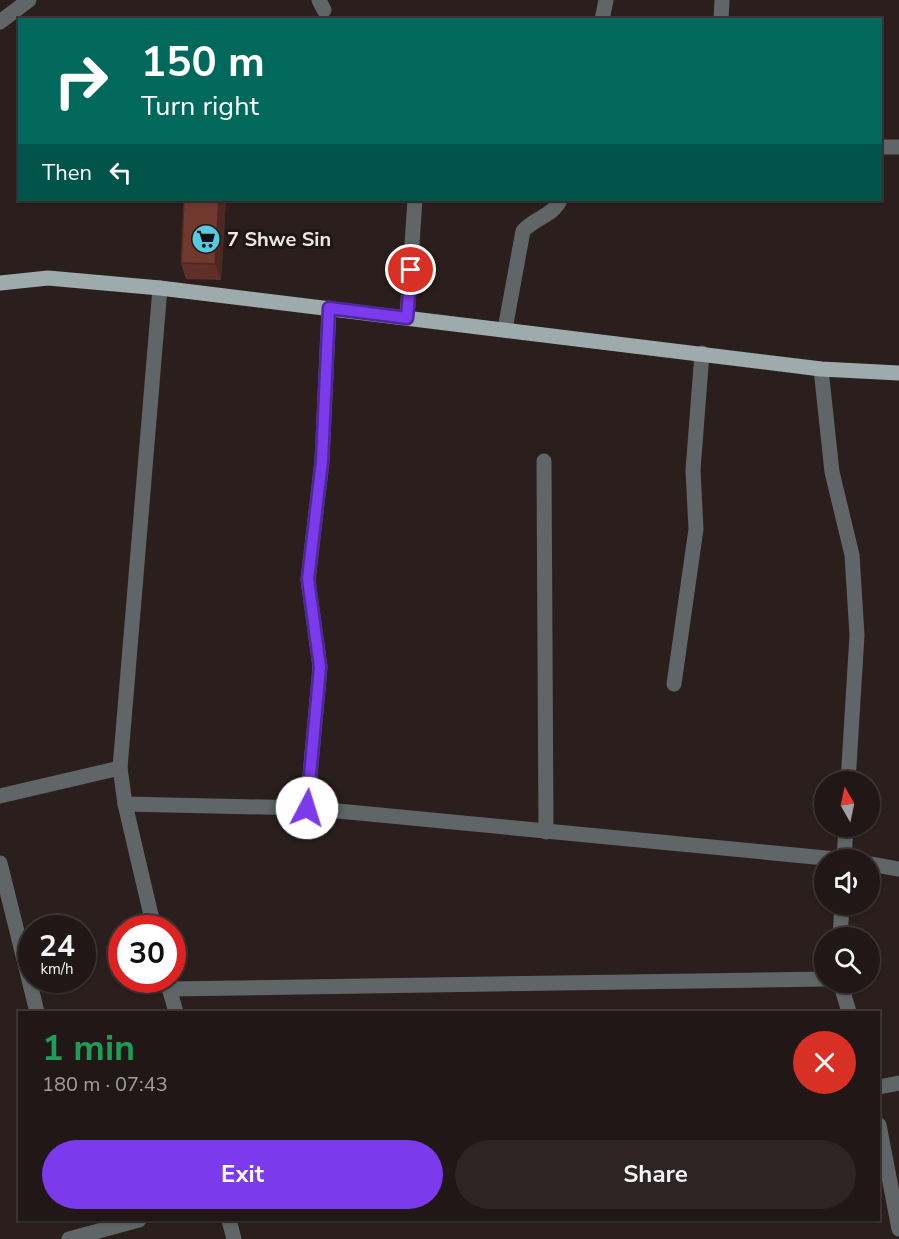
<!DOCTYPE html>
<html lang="en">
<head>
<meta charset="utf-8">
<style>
	:root { --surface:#201716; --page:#2d2423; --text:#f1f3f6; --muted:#a29fa1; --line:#3d3635; --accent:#7c3aed }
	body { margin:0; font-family:"Nunito Sans",sans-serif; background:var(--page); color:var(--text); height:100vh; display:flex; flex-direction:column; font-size:22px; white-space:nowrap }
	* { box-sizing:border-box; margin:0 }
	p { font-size:20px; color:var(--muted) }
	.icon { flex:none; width:33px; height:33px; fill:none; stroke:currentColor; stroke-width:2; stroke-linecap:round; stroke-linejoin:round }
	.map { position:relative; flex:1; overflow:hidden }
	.sheet { position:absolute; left:18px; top:1011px; width:862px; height:210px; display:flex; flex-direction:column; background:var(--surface); border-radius:0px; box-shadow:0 2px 4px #0004,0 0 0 2px var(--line) }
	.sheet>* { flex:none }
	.top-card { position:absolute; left:18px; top:18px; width:864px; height:183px; border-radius:0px; box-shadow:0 2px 4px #0004,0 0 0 2px var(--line); background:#00695c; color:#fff; overflow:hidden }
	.needle { width:39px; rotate:351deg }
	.controls { position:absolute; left:814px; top:771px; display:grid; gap:12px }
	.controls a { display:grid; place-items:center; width:66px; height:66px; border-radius:50%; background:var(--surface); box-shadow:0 2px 4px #0004,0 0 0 2px var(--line); font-size:30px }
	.speed { position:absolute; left:18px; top:915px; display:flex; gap:12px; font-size:30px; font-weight:700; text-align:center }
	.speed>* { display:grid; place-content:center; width:78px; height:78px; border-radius:50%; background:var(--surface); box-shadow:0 2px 4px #0004,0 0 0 2px var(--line); line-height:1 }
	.speed small { font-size:15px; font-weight:400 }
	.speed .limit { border:9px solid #d22; background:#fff; color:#111 }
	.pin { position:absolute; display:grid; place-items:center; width:51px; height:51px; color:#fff; margin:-26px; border:3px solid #fff; border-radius:50%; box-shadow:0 2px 6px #0007 }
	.me { position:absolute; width:66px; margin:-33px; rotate:5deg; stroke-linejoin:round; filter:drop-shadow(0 0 4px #0008) }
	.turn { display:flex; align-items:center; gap:21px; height:126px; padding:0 24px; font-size:27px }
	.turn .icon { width:78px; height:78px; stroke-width:2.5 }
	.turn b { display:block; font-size:42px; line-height:51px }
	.then { display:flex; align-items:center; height:57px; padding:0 24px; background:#0003; gap:12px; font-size:22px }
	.round { display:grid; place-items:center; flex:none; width:63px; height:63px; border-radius:32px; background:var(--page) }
	.summary { display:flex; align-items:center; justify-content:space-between; height:102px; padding:0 24px }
	h1 { font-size:36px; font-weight:700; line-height:45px; color:#1e9e55 }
	.action { display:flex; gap:12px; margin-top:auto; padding:12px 24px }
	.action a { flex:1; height:69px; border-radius:36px; background:var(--accent); color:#fff; font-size:24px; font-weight:700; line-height:69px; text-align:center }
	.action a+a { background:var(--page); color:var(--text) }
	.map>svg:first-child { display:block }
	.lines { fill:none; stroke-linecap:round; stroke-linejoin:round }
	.minor { stroke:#606667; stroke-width:15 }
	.major { stroke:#9eabad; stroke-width:15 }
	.wall { fill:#603028 }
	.shaded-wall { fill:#4e2720 }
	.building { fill:#70382e; stroke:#4e2720; stroke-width:1.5 }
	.route-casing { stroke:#51269a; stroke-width:15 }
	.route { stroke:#7c3aed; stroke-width:10 }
	.labels { text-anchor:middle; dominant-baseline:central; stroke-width:6; stroke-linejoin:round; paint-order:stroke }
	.poi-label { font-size:20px; font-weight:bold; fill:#efe7e5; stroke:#201614; text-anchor:start }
</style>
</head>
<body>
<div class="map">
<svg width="899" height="1239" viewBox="0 0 899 1239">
	<rect width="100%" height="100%" fill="#2a1f1d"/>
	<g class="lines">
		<g class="minor">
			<polyline points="319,0 324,10"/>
			<polyline points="602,20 606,0"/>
			<polyline points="721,20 722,0"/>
			<polyline points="0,22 29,0"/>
			<polyline points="880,147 899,147"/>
			<polyline points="407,317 415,200"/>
			<path d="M505,329L523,231C534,218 553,216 560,200"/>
			<polyline points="821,369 832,472 852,555 857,635 848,782"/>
			<polyline points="544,461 546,832"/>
			<polyline points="674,684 696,529 693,470 702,353"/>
			<polyline points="0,796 120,768"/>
			<polyline points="125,804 307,808 846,860"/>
			<polyline points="307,808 320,667 308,580 322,461 329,308"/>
			<polyline points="844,860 846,826"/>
			<polyline points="0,863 37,1012"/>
			<polyline points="870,864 899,869"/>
			<polyline points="154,928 125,804 120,768 160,288"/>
			<polyline points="840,938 842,904"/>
			<polyline points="167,981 176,1012"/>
			<polyline points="840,982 849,1012"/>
			<polyline points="169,989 825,979"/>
			<polyline points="879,1087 899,1083"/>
			<polyline points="879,1125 899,1229"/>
			<polyline points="229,1220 234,1239"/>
			<polyline points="69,1239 139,1220"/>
		</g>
		<polyline class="major" points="0,283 48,278 160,288 821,369 899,373"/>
	</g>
	<polygon class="wall" points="184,200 226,200 221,280 186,279 181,263"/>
	<polygon class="shaded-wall" points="219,200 226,200 221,280 215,264"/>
	<polygon class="building" points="184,200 219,200 215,264 181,263"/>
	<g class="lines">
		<g class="route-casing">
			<polyline id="route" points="307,808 320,667 308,579 322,461 329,308 407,318 411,270"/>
		</g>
		<use href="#route" class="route"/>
	</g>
	<defs>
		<g id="supermarket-disc" transform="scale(1.5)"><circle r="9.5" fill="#55cae0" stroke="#201614"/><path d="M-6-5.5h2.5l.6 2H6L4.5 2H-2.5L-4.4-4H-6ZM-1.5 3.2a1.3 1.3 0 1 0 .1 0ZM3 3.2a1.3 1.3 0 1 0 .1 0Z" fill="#111"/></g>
	</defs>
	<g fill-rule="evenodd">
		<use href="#supermarket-disc" x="206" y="239"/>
	</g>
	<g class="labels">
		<g class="poi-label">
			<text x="227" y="239">7 Shwe Sin</text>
		</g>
	</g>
</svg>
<div class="controls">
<a><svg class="needle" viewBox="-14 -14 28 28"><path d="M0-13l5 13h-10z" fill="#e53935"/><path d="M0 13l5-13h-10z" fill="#a29fa1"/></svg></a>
<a><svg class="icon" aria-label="sound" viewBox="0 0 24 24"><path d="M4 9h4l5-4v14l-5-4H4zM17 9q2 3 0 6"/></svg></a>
<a><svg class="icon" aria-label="search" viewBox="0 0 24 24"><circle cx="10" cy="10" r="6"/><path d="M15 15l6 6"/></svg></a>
</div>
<div class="speed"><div>24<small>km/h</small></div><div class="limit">30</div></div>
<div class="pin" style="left:411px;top:270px;background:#d93025"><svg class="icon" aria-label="arrive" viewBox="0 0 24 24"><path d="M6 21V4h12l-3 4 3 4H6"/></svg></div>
<svg class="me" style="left:307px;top:808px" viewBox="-20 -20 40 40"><circle r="19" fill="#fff"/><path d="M0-13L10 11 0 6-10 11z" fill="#7c3aed"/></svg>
<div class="top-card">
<div class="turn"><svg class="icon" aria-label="right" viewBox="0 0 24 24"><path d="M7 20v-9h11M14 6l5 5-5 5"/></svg><div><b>150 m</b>Turn right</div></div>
<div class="then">Then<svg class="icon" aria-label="left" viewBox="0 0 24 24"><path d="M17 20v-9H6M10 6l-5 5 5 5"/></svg></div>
</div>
<section class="sheet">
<div class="summary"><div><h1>1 min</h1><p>180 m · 07:43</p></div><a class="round" style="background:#d93025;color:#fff"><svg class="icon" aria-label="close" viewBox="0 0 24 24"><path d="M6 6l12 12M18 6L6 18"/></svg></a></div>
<div class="action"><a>Exit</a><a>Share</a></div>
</section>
</div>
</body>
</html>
